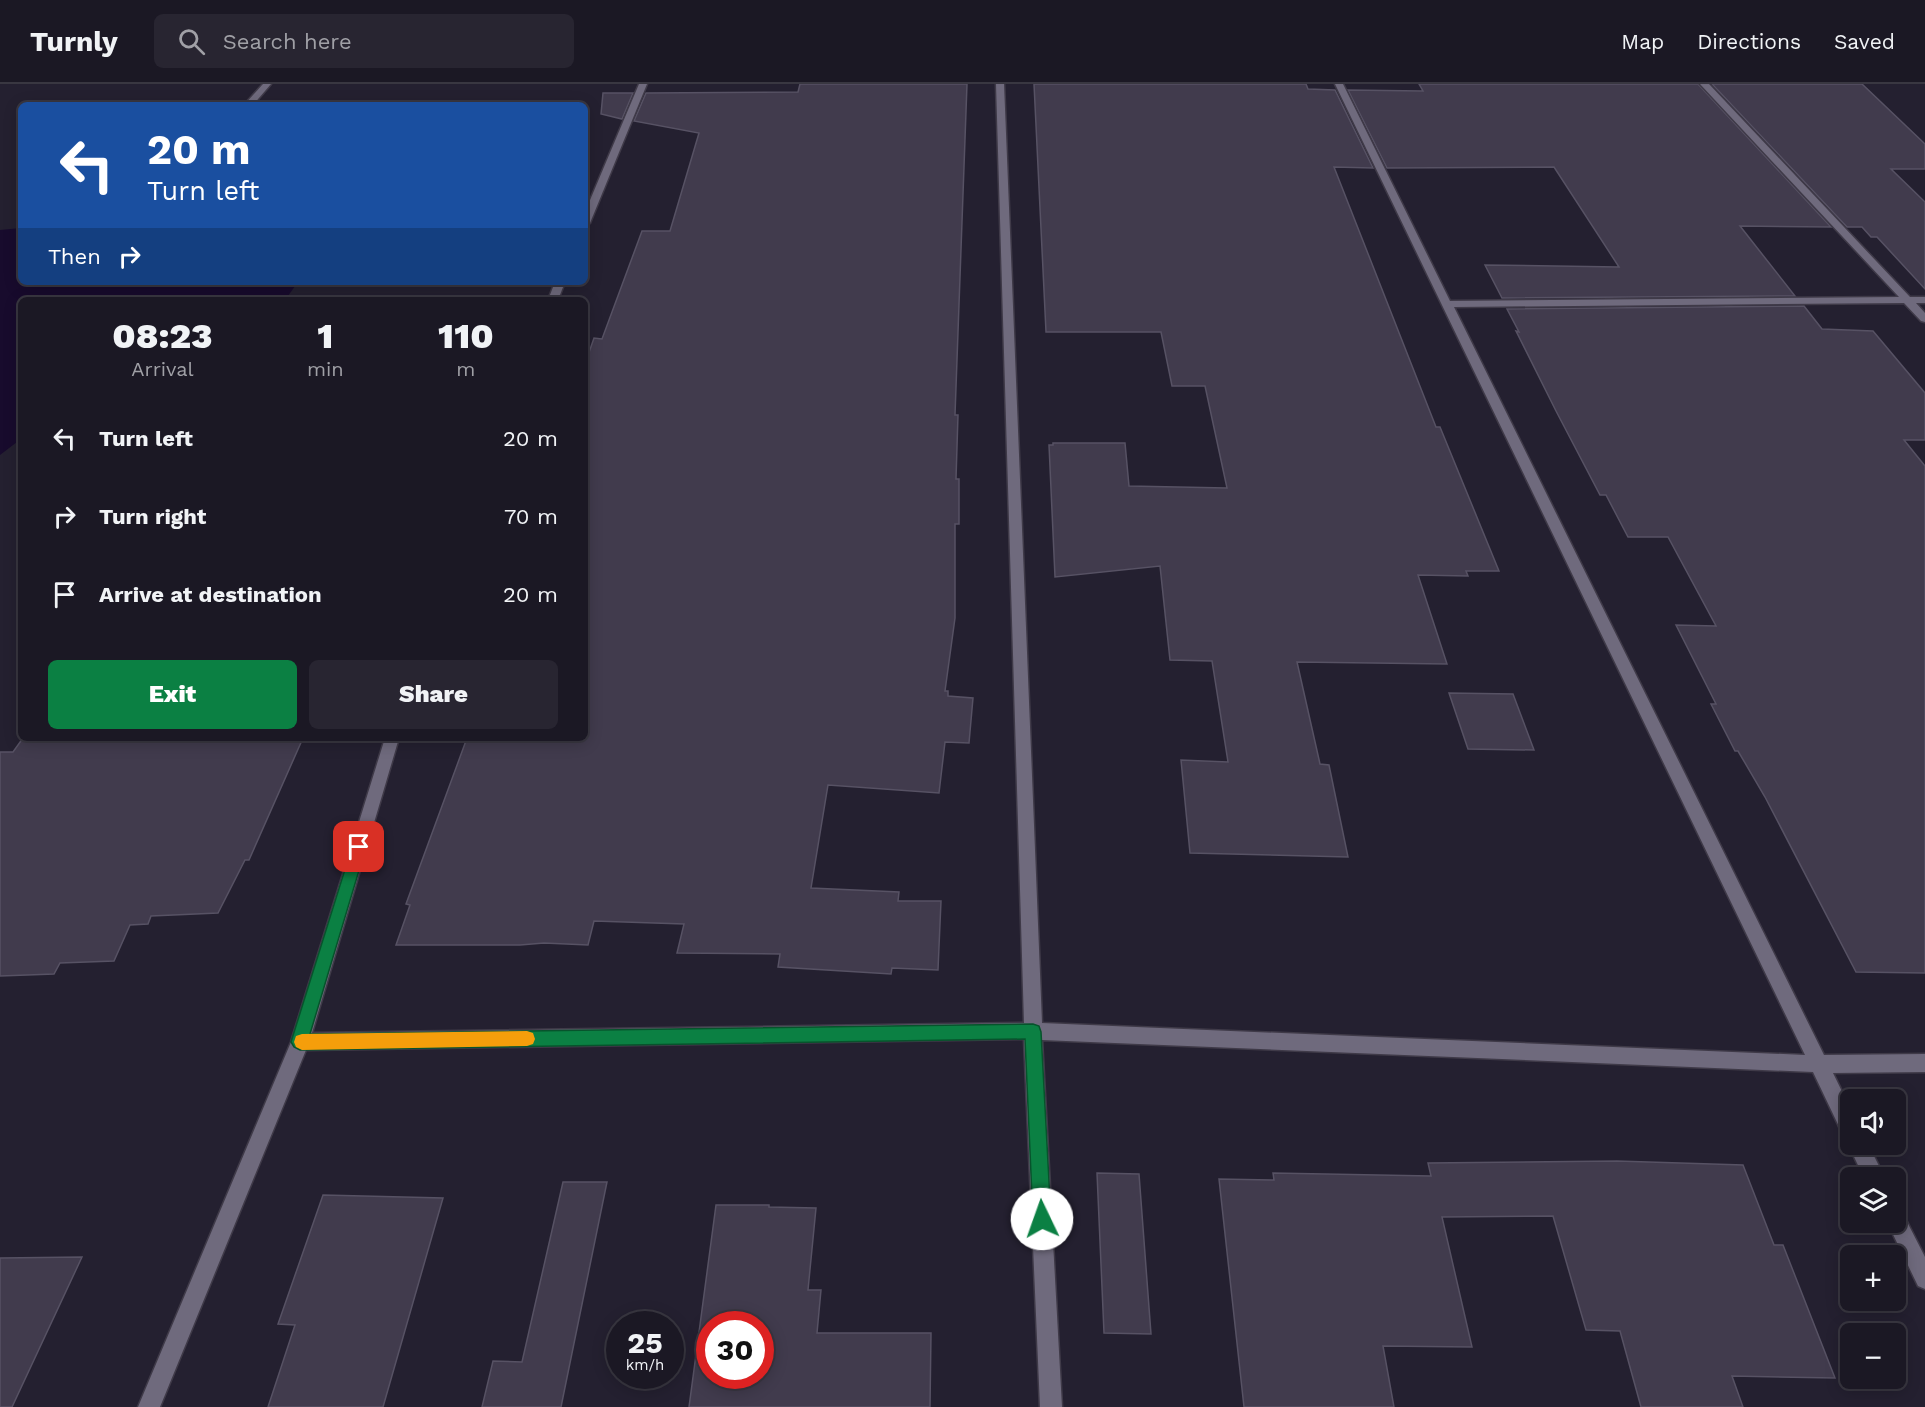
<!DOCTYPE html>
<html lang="en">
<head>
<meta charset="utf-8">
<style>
	:root { --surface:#1b1824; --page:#282531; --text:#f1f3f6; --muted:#a0a0a6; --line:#393741; --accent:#0b8043 }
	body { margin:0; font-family:"Work Sans",sans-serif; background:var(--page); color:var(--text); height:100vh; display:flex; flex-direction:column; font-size:22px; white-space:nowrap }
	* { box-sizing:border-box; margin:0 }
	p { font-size:20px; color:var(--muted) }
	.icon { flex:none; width:33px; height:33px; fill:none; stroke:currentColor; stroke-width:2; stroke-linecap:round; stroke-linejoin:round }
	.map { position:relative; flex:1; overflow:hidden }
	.panel { position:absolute; left:18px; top:213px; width:570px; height:444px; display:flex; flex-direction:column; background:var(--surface); border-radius:9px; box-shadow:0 3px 15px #0003,0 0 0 2px var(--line) }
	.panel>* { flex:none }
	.banner { position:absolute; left:18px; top:18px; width:570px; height:183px; border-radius:9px; box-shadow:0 3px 15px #0003,0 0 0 2px var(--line); background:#1a4fa0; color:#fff; overflow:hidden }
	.tools { position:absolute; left:1840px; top:1005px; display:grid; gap:12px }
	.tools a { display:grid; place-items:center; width:66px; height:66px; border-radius:9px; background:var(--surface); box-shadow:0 3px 15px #0003,0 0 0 2px var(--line); font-size:30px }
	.speed { position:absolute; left:606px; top:1227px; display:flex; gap:12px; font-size:30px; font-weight:700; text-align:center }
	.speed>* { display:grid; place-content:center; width:78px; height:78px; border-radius:50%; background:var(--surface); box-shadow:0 3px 15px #0003,0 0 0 2px var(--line); line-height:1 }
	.speed small { font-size:15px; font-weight:400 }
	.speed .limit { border:9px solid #d22; background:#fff; color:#111 }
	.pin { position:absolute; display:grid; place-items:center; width:51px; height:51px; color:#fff; margin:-26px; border-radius:12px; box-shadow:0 3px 9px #0006 }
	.me { position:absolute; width:66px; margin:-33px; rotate:357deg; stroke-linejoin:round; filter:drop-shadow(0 0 4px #0008) }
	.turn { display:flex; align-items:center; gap:21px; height:126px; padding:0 30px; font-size:27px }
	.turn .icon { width:78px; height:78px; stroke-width:2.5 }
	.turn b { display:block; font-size:42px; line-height:51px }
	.then { display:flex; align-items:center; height:57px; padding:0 30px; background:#0003; gap:12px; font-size:22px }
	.eta { display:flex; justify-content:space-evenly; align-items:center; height:102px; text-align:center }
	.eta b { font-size:36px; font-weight:800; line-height:42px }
	.primary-button { display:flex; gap:12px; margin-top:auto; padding:12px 30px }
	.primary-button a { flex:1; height:69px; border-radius:9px; background:var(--accent); color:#fff; font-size:24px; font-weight:800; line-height:69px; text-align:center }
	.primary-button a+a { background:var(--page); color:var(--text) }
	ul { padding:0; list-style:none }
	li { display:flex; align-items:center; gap:18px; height:78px; padding:0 30px }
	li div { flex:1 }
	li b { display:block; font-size:22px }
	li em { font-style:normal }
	header { display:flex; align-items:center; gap:36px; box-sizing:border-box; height:84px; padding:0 30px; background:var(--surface); border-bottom:2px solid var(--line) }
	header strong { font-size:28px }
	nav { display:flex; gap:33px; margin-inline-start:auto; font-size:21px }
	.search { width:420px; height:54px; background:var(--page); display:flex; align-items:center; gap:15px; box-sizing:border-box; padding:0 21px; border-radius:9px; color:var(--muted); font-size:22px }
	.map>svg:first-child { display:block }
	.water { fill:#180b2d }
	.building { fill:#413b4d; stroke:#575264; stroke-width:1.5; fill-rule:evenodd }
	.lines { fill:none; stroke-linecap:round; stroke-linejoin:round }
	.minor-casing { stroke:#3f3a48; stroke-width:3 }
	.minor { fill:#6f6a7d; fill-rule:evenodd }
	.route { fill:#0b8043; stroke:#07532c; stroke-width:1.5 }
	.slow { fill:#f59e0b }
</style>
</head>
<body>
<header>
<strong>Turnly</strong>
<div class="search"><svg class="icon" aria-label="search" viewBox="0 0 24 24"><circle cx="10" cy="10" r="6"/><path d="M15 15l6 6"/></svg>Search here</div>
<nav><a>Map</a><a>Directions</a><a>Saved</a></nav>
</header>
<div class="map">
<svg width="1925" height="1323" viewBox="0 0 1925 1323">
	<rect width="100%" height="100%" fill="#242030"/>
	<polygon class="water" points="21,144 21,198 298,198 285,216 21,216 21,357 17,358 0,371 0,146"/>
	<g class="building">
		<polygon points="800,0 967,0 955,331 958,331 956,395 959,395 959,440 955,440 955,534 945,607 948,607 948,612 973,614 969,659 945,658 939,709 828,701 811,804 899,808 898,817 941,817 938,886 892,884 891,890 778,883 780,870 677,869 684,840 594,837 588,861 544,859 520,861 396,861 410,821 406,820 467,654 585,654 585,280 594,254 602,255 642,147 670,147 699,49 634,37 646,9 798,8"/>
		<polygon points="1034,0 1306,0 1308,5 1335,6 1373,84 1334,83 1436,343 1440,343 1499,487 1466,487 1468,492 1418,491 1447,580 1297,578 1320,680 1329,681 1348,773 1190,769 1181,676 1228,678 1212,577 1170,576 1160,482 1055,493 1049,361 1053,361 1053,359 1125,359 1129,402 1227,404 1205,302 1172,302 1161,248 1046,248"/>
		<polygon points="1419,0 1698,0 1831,143 1740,142 1795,212 1502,214 1485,181 1619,183 1554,83 1387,84 1348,6 1423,7"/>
		<polygon points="1712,0 1862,0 1925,60 1925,85 1891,85 1925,118 1925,205 1877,153 1871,153 1862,143 1847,143"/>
		<polygon points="603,9 633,9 622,35 601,30"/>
		<polygon points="1804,222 1822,245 1873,247 1925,309 1925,356 1904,356 1925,382 1925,889 1856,888 1765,713 1738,667 1735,667 1711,620 1716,620 1676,541 1716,542 1668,453 1628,453 1606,411 1600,411 1556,327 1516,247 1519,248 1507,225"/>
		<polygon points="1449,609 1513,610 1534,666 1468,665"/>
		<polygon points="23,654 303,654 249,776 245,776 218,829 151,832 148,840 130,841 114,877 60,879 54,890 0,892 0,668 13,668"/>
		<polygon points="1617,1077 1743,1081 1774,1161 1783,1161 1835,1294 1732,1292 1743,1323 1641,1323 1620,1247 1586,1246 1553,1132 1442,1133 1472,1263 1383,1262 1394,1323 1244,1323 1219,1095 1274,1096 1273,1089 1431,1092 1428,1079"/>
		<polygon points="1097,1089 1139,1090 1151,1250 1104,1249"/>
		<polygon points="563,1098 607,1098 561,1323 482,1323 493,1277 522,1278"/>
		<polygon points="323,1111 443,1114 383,1323 268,1323 295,1241 278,1240"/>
		<path d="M716,1121H769V1123L816,1124L808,1206H821L817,1249H931L930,1323H689ZM710,1240H760V1292H710Z"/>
		<polygon points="82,1173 12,1323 0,1323 0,1174"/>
	</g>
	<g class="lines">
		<g class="minor-casing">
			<g id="minor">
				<polygon points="263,0 271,0 253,21 244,21"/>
				<polygon points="639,0 647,0 590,139 585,142 585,128"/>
				<polygon points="996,0 1004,0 1042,939 1805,971 1335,0 1343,0 1450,217 1899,213 1700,0 1709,0 1910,213 1925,213 1925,219 1916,219 1925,229 1925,238 1921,237 1904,219 1454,223 1824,971 1925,970 1925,988 1833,989 1851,1026 1851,1060 1868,1060 1885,1094 1864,1094 1848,1060 1850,1055 1844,1053 1813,988 1042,956 1062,1323 1040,1323 1024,955 306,966 160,1323 138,1323 291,958 385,654 399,654 312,949 1024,939"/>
				<polygon points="555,198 565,198 558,216 548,216"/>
				<polygon points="1896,1127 1903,1130 1925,1173 1925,1205 1918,1202 1887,1138 1896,1138"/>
			</g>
		</g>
		<use href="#minor" class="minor"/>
	</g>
	<polygon class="route" points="359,757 364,758 366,763 310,950 1033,940 1039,942 1041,948 1051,1135 1048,1142 1042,1144 1036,1142 1033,1135 1025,955 300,966 294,963 291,958 352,763 354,758"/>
	<polygon class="slow" points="527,947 533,949 535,955 533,960 527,962 302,966 296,963 294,958 296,952 302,950"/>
</svg>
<div class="tools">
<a><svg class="icon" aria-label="sound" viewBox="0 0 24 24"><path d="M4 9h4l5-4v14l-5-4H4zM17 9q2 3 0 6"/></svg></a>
<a><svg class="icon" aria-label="layers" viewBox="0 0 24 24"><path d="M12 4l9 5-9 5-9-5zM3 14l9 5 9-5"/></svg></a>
<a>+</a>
<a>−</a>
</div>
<div class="speed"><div>25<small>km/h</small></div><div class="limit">30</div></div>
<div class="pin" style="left:359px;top:763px;background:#d93025"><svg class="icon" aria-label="arrive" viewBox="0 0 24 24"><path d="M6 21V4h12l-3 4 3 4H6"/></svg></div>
<svg class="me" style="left:1042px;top:1135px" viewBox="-20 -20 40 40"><circle r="19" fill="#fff"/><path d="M0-13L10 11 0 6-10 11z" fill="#0b8043"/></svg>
<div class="banner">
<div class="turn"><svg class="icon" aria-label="left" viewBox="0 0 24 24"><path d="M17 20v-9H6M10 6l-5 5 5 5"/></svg><div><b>20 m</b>Turn left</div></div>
<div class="then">Then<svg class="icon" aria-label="right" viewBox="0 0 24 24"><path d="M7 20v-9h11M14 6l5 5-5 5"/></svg></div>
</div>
<section class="panel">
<div class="eta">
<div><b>08:23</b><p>Arrival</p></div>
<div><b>1</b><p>min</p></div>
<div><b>110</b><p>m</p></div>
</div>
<ul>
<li><svg class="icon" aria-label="left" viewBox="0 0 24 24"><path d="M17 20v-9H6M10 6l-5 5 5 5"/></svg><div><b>Turn left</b></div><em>20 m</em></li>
<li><svg class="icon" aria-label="right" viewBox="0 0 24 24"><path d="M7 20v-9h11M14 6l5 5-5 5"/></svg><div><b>Turn right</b></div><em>70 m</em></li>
<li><svg class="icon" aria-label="arrive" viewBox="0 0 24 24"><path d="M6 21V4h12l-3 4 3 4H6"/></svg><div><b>Arrive at destination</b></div><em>20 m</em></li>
</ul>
<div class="primary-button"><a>Exit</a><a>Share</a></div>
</section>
</div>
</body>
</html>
